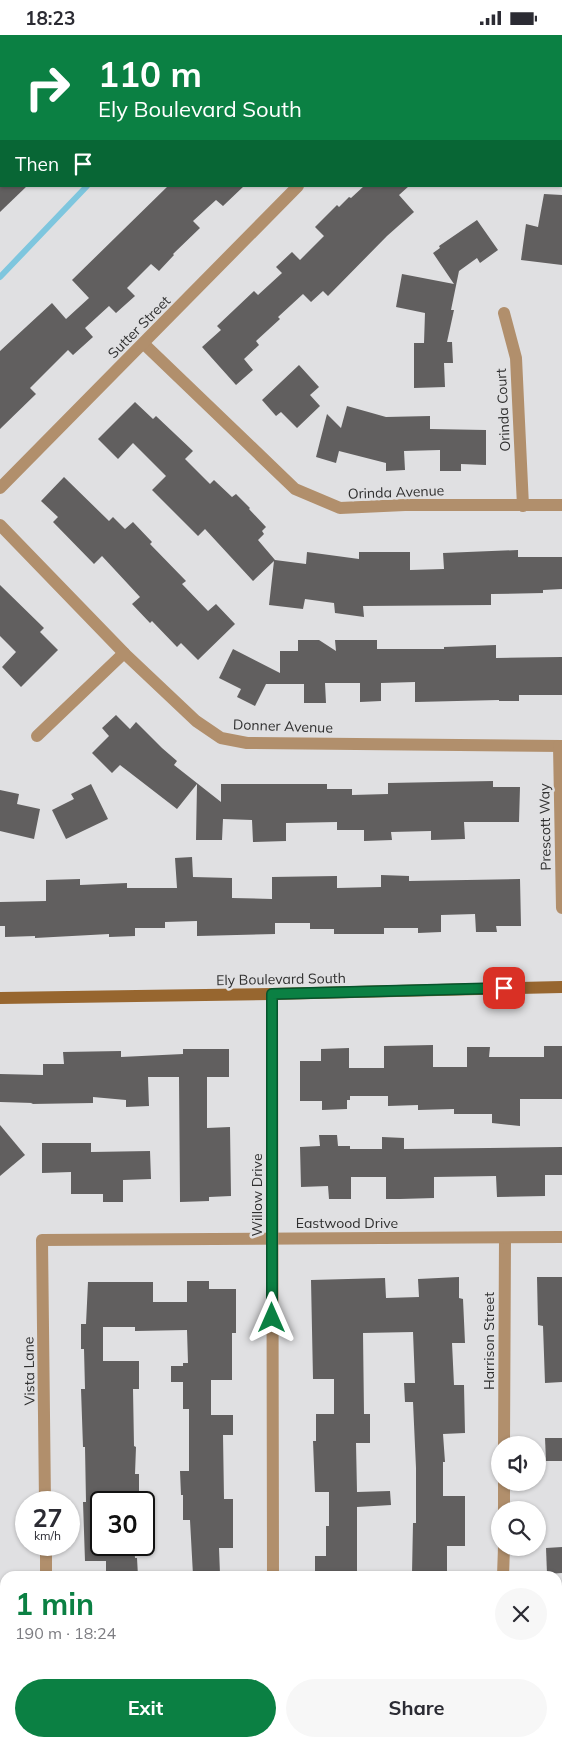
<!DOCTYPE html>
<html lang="en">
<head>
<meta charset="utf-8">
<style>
	:root { --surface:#fff; --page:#f7f7f7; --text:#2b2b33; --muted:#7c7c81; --accent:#0b8043 }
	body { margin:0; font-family:Mulish,sans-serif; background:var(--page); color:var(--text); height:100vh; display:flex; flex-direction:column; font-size:19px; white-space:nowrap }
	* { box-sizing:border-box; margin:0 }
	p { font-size:16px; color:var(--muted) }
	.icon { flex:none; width:28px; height:28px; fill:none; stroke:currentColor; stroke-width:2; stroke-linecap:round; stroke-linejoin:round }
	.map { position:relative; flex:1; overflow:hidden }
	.details { position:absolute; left:0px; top:1536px; width:562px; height:176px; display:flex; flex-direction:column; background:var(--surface); border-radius:15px 15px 0 0; box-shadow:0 1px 4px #0004 }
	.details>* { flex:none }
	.hud { position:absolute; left:0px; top:0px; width:562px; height:152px; box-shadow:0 1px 4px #0004; background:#0b8043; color:#fff; overflow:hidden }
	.fabs { position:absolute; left:491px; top:1401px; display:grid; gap:10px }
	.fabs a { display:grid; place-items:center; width:55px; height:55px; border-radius:50%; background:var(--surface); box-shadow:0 1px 4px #0004; font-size:25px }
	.speed { position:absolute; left:15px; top:1456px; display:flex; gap:10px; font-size:25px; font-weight:700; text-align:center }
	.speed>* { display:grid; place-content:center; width:65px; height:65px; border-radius:50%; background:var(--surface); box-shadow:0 1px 4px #0004; line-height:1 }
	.speed small { font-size:12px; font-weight:400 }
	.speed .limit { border:2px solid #111; border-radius:8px; background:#fff; color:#111 }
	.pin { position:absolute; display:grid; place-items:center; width:42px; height:42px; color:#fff; margin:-21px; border-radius:10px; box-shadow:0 2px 8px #0006 }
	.me { position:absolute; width:55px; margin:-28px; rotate:0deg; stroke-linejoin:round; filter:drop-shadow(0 0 4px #0008) }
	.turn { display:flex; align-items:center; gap:18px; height:105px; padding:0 15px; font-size:22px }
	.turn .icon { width:65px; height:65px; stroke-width:2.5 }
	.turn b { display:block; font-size:35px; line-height:42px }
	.then { display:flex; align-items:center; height:48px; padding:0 15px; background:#0003; gap:10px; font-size:19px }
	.round { display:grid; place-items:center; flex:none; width:52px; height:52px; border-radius:26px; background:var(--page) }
	.overview { display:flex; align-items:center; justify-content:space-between; height:85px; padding:0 15px }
	h1 { font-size:30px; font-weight:700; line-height:38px; color:var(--accent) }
	.action { display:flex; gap:10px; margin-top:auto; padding:10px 15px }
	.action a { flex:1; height:58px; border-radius:30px; background:var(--accent); color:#fff; font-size:20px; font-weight:700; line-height:58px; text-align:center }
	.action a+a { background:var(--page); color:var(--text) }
	.status { display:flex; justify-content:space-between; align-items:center; height:35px; padding:0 25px; background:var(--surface); direction:ltr }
	.status svg { height:14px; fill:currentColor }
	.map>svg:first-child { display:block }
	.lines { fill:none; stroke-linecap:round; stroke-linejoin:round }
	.stream { stroke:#7ec6de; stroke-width:6 }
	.building { fill:#615f5f }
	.minor { stroke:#b18f6c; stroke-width:12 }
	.secondary { stroke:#97662f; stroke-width:12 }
	.route-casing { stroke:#07532c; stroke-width:12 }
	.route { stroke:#0b8043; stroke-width:9 }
	.labels { text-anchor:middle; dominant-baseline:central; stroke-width:5; stroke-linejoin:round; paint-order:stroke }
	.street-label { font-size:14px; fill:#2f2f2f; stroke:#e0e0e2 }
</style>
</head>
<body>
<div class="status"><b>18:23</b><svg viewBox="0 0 49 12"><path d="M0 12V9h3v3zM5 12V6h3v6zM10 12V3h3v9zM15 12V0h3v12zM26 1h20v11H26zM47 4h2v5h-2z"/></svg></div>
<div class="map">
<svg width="562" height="1712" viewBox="0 0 562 1712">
	<rect width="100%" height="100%" fill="#e0e0e2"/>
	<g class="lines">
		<g class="stream">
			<polyline points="240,1 241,0"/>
			<polyline points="0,242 87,151"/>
		</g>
	</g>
	<g class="building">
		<polygon points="0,151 27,151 0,177"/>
		<polygon points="168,151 244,151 223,171 216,165 193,186 200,193 173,219 174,220 159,236 151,229 127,253 135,261 116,278 109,271 85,293 93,302 73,320 68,315 30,353 36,359 0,394 0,316 52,268 66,284 89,263 72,245"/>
		<polygon points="364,151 409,151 399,160 414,177 387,201 328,261 323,256 311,267 303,259 278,282 280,284 256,306 259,310 244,324 253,335 236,350 202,312 221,295 217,291 254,256 258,260 282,238 276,232 292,217 300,225 324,201 315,192 337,170 339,172 349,162 351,163"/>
		<polygon points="544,159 562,160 562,230 521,225 526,189 538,192"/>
		<polygon points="477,185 498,215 480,228 477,223 459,236 451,275 454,275 447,307 452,307 453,328 444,328 445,352 414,353 414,308 424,308 425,278 396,272 402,239 454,249 433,218 440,213 439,211"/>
		<polygon points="299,330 319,352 310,360 320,371 297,393 281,377 276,381 262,365"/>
		<polygon points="135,367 153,384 156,381 193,416 185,424 210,449 214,445 232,462 236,459 250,473 249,474 266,492 262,496 264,499 258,505 275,525 306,529 307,517 359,524 359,517 410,517 410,535 444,534 443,518 518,515 518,522 562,522 562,554 543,555 543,558 491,559 491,570 363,571 364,582 335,578 334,568 305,564 303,574 269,570 274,526 253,546 205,494 198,501 152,455 166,441 133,408 118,424 98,404"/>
		<polygon points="347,371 386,382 430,381 430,394 486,395 486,430 461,429 461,436 440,436 440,415 404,416 405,435 386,436 386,428 339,416 336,428 316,422 327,379 341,393"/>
		<polygon points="64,442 109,486 113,482 125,494 133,487 152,507 150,509 186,546 182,549 208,576 216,569 235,589 198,625 181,608 177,612 152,586 150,588 132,569 140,562 102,521 94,529 53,487 58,482 41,466"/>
		<polygon points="0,550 44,593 40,597 58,615 21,652 2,632 16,617 0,601"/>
		<polygon points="298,605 319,605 336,616 335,605 377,605 377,614 444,614 444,612 496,610 496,623 562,622 562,660 519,660 519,666 499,666 499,665 415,667 415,647 381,648 381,666 360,667 360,648 325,648 326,668 304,668 304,649 266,649 255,671 237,662 241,654 219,643 233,614 280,638 280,616 298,616"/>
		<polygon points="116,680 130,694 136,687 162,713 177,726 174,730 221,767 221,749 327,749 327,754 352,754 352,760 388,759 388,748 493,746 493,752 520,752 519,787 464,787 465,804 431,805 431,796 391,797 392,805 364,806 364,795 337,795 337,787 286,788 286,806 253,807 252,785 223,784 222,805 196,805 197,749 177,774 120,730 112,738 92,718 109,701 102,693"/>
		<polygon points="91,749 108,784 66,804 52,775 74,764 71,759"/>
		<polygon points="0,755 19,759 17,769 40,774 34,804 0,796"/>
		<polygon points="192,822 193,842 232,843 232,863 272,864 272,842 337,841 337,853 381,852 381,840 409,841 409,846 520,844 521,891 496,891 497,897 476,897 475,879 441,880 441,897 418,898 418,893 384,893 384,899 334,899 334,894 310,894 310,888 275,888 275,899 197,901 197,886 165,887 165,893 135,893 135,901 109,902 109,899 35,903 35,901 5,902 5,891 0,891 0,867 46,866 46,845 80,844 80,850 127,848 127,853 177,853 175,823"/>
		<polygon points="433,1010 433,1032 467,1032 467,1012 490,1012 489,1022 544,1022 544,1011 562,1011 562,1064 520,1064 520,1091 492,1088 492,1079 454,1079 454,1074 418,1075 418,1070 388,1071 388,1061 350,1061 350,1065 347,1065 347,1074 322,1075 322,1066 300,1066 300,1026 321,1026 321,1014 349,1013 349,1033 384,1033 384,1011"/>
		<polygon points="183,1014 229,1014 229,1042 207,1042 207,1093 230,1092 231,1161 209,1162 209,1166 180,1167 179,1042 148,1042 149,1071 126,1072 126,1065 93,1062 93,1068 31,1069 33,1068 0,1067 0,1039 43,1040 43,1029 64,1029 63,1017 121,1016 121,1022 183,1019"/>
		<polygon points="0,1090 25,1120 0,1141"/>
		<polygon points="319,1100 337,1100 338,1111 350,1111 350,1114 382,1114 382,1102 404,1103 404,1114 562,1112 562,1140 545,1140 545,1161 497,1162 496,1141 434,1142 434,1163 400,1164 386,1164 386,1142 351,1142 351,1164 329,1164 328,1151 301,1152 300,1112 320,1111"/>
		<polygon points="42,1108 91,1108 91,1117 150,1116 151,1144 123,1145 123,1167 103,1167 103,1159 71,1159 71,1137 42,1138"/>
		<polygon points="459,1242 459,1263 463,1264 465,1308 452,1308 454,1350 464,1350 465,1398 443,1399 445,1427 443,1427 443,1461 465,1461 465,1511 447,1511 447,1539 412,1539 413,1488 416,1488 416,1433 413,1367 405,1367 404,1348 415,1348 413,1297 363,1298 364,1379 370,1379 370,1408 356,1408 357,1457 390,1456 391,1470 357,1472 357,1540 315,1541 315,1521 326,1521 326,1491 329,1491 329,1457 315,1457 313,1406 316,1406 316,1379 334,1379 334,1344 313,1344 311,1245 385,1243 386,1263 419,1262 418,1244"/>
		<polygon points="537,1242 562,1242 562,1347 545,1348 543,1291 538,1290"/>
		<polygon points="187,1246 209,1246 209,1254 236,1254 236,1298 232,1298 232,1345 211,1345 211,1380 233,1380 233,1400 223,1400 224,1464 233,1464 233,1513 219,1513 220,1539 193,1540 190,1485 183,1485 183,1460 181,1460 180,1436 189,1436 189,1374 183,1374 183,1347 171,1347 171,1331 183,1331 183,1328 188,1328 187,1295 135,1296 135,1292 103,1292 103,1326 139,1326 139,1354 133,1354 134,1411 136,1412 135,1439 139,1439 139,1468 101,1468 101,1510 134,1510 135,1523 137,1523 138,1541 106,1541 106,1526 85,1526 83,1467 86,1467 85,1412 83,1412 81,1354 85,1354 84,1314 81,1314 81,1289 86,1289 88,1247 153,1247 153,1267 187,1267"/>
		<polygon points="545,1403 562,1403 562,1426 546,1426"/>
		<polygon points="562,1512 562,1538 547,1539 546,1513"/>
	</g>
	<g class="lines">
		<g class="minor">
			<polyline points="169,0 170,1"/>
			<polyline points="521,0 521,1"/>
			<polyline points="39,1 40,0"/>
			<polyline points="561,37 562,37"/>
			<polyline points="0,50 1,49"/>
			<polyline points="504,278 516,323 523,471"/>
			<polyline points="144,309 295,454 340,473 405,470 562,470"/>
			<polyline points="0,453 298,151"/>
			<polyline points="0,490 124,618 196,686 221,703 247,708 562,711"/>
			<polyline points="37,701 124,618"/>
			<polyline points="559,711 562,873"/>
			<polyline points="272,959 273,1541"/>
			<polyline points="504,1410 505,1203"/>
			<polyline points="45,1468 42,1205 562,1202"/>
			<polyline points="504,1475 504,1448"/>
			<polyline points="46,1510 46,1541"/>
			<polyline points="503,1541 504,1512"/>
			<polyline points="48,1708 48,1712"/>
			<polyline points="273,1708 273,1712"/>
			<polyline points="503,1712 503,1708"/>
		</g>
		<polyline class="secondary" points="0,963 272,959 562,952"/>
	</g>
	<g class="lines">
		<g class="route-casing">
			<polyline id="route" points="272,1283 272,959 504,953"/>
		</g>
		<use href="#route" class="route"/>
	</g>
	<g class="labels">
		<g class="street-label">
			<text transform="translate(139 292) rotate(-45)">Sutter Street</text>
			<text transform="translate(503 375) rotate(-93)">Orinda Court</text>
			<text transform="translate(396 457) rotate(-2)">Orinda Avenue</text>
			<text transform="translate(283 691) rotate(2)">Donner Avenue</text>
			<text transform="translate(545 792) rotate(-91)">Prescott Way</text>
			<text transform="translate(281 944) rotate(-1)">Ely Boulevard South</text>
			<text transform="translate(257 1160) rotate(-90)">Willow Drive</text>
			<text x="347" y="1188">Eastwood Drive</text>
			<text transform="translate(489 1306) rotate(-90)">Harrison Street</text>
			<text transform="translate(29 1336) rotate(-91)">Vista Lane</text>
		</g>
	</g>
</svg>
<div class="fabs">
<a><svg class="icon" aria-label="sound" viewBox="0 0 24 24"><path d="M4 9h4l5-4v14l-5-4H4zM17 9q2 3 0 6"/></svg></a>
<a><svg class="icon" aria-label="search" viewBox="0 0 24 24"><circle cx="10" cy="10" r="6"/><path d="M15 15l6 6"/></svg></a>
</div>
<div class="speed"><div>27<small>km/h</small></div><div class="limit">30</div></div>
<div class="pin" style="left:504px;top:953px;background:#d93025"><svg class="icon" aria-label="arrive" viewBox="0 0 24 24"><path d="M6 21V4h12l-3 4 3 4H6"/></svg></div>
<svg class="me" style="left:272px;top:1283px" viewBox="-20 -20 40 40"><path d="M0-17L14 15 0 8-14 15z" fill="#0b8043" stroke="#fff" stroke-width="4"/></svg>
<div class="hud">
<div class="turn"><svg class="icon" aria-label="right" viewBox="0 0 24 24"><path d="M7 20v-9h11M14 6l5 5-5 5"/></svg><div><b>110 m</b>Ely Boulevard South</div></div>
<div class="then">Then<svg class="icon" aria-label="arrive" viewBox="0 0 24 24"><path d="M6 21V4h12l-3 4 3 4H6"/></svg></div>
</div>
<section class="details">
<div class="overview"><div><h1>1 min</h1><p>190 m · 18:24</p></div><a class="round"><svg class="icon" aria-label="close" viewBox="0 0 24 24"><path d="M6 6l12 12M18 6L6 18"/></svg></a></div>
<div class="action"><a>Exit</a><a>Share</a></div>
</section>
</div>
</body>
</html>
